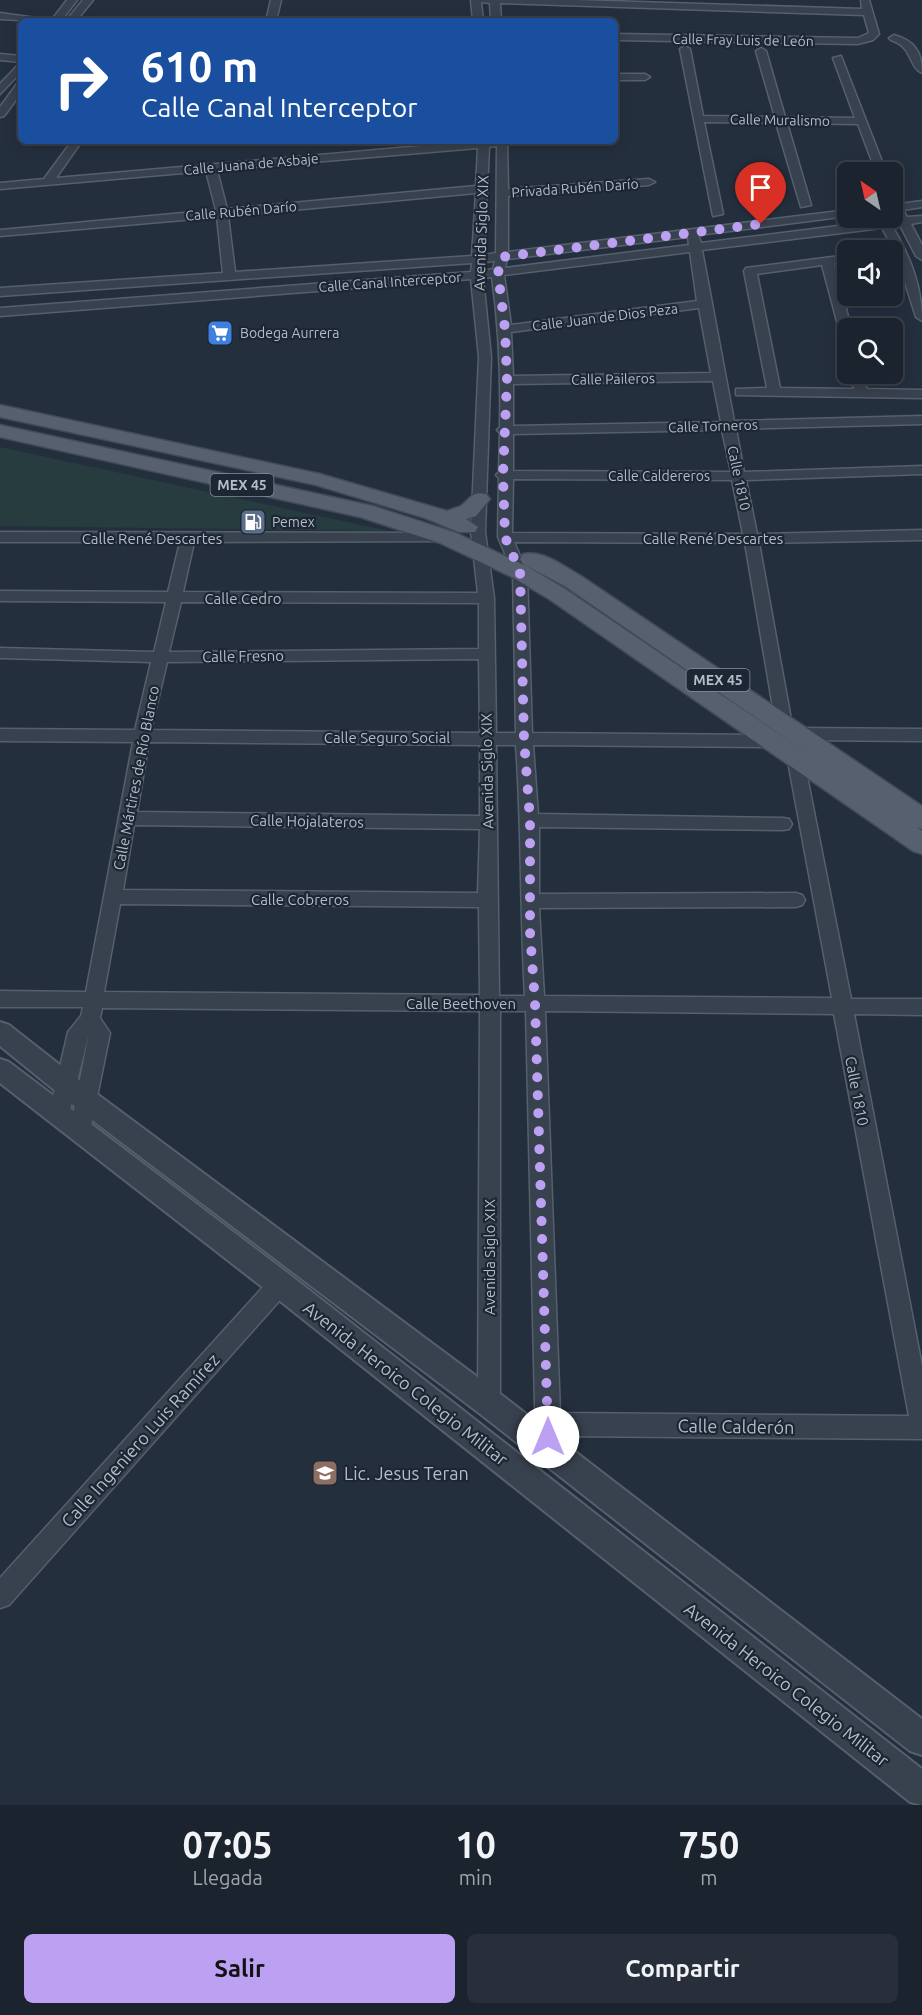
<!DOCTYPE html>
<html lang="es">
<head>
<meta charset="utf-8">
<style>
	:root { --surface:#1b232e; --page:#282f3a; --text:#f1f3f6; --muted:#a0a4aa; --line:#39404a; --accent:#bca0f2 }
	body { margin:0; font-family:Ubuntu,sans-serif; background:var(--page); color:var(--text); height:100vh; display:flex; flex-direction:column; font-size:22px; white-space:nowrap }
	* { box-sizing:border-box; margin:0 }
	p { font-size:20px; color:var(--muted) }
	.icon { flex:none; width:33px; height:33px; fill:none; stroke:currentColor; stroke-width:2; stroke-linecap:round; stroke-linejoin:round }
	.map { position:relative; height:1805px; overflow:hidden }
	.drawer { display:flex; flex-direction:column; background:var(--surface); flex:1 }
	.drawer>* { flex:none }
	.hud { position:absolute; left:18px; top:18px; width:600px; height:126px; border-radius:9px; box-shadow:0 3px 15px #0003,0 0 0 2px var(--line); background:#1a4fa0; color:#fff; overflow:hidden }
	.needle { width:39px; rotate:326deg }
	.controls { position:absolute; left:837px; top:162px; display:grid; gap:12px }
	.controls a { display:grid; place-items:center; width:66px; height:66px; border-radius:9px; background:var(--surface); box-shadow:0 3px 15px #0003,0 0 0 2px var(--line); font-size:30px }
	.pin { position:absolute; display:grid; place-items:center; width:51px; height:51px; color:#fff; margin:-62px -26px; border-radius:50% 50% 50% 0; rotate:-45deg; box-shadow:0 0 6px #0007 }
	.pin .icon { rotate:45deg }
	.me { position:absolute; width:66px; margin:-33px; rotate:0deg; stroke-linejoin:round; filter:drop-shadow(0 0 4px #0008) }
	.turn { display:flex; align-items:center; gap:21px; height:126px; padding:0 24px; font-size:27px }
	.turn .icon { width:78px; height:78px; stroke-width:2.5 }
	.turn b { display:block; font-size:42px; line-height:51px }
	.eta { display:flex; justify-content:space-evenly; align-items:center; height:102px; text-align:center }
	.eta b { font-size:36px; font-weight:700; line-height:42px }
	.primary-button { display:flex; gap:12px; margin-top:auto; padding:12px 24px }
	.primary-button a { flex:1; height:69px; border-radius:9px; background:var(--accent); color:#111; font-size:24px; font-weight:700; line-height:69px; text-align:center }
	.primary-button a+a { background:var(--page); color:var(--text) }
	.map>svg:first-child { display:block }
	.green { fill:#263c3f }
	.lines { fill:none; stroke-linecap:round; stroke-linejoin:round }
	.minor-casing { stroke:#565f6c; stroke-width:3 }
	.tertiary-casing { stroke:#565f6c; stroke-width:4 }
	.primary-casing { stroke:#414a57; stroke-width:3 }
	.minor { fill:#38414e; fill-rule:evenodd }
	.tertiary { fill:#38414e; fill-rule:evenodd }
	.primary { fill:#56606e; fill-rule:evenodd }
	.route { stroke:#bca0f2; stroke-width:10; stroke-dasharray:0 18 }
	.labels { text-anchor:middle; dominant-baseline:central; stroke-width:4.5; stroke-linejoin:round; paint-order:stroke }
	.far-street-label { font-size:14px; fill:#b4bcc9; stroke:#1d2633 }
	.far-poi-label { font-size:14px; fill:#b4bcc9; stroke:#1d2633; text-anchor:start }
	.shield { fill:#1d2633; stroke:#878f9c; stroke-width:1.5 }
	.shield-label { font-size:14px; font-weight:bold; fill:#b4bcc9 }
	.street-label { font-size:15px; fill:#b4bcc9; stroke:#1d2633 }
	.near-street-label { font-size:18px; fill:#b4bcc9; stroke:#1d2633 }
	.near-poi-label { font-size:18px; fill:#b4bcc9; stroke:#1d2633; text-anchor:start }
</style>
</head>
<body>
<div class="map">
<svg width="922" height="1805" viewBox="0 0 922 1805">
	<rect width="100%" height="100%" fill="#242f3e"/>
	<polygon class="green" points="0,447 389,531 0,526"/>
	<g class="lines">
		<g class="minor-casing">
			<g id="minor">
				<polygon points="67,0 77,0 61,21 51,21"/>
				<polygon points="83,0 93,0 76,21 66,21"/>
				<polygon points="271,0 281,0 276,21 266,21"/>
				<polygon points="471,0 574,0 862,9 861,0 869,0 879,34 873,40 858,44 615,40 615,34 858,38 869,33 864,15 500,3 501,21 491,21 490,3 481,2 483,21 473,21"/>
				<polygon points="0,13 36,18 41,21 0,19"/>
				<path d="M894,35C915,41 922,52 922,73C908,66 913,47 891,40L889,38Z"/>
				<polygon points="685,46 690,49 703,116 775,117 756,51 761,48 766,51 785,117 855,118 833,58 841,56 886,172 876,172 858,124 787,123 811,205 801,207 776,123 704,122 723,214 713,216 680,49"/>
				<polygon points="0,54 21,56 21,62 0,60"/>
				<polygon points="21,62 21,72 0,94 0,84"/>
				<polygon points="615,74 645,74 650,77 645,80 615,80"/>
				<polygon points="21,83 21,93 4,116 0,117 0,107 17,84"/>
				<path d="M72,141H82L56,178L479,141H507L508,189L649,179L655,182L649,185L508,196V252L848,210V216L698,235L701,243L878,221L877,218L896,219L892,212V197L900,204L922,201V207L903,210L907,217L922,216V222L911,224L922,245V260L916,256L900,225L892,226C910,256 922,286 922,321L916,317L895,251L882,228L702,250L734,421L922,416V424L736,429L744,472L922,466V474L746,480L757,534L922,530V540L759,543L792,725L790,729L784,731L776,725L745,543L514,542L527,572L532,733L773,735L781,741L773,747L533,745L538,814L783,818L789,819L792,824L789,829L783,830L539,827V894L796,893L802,895L805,900L802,905L796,907L539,908L544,996L832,998L787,756L795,750L803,756L851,999H922V1015L854,1014L922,1366V1439L560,1436L556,1457L548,1461L540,1457L536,1449L526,1011H500V1403L497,1411L489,1414L481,1411L478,1403L480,1011L102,1008L100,1018L110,1033L90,1131L87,1137L80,1140L73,1137L70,1131L89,1033L69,1114L66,1120L59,1123L52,1120L49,1114L68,1032L81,1016L83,1007H0V991L86,992L133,742L0,741V729L135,730L151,662L0,658V648L154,652L166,602L0,601V591L168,592L180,542H0V532L446,533L453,538L451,541L194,542L183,592L478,593L471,532L479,357L471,279L0,316V308L471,272L472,263L0,296V288L223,273L217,217L0,236V230L216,210L206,171L0,189V183L44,179ZM497,146L496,253L484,255L489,147ZM478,148L476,186L227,209L217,170ZM476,193L472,256L235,272L228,216ZM688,237L689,245L505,268L507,259ZM690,252L697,301L511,325L504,275ZM495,261L493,269L483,271L484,262ZM492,277C499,327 501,376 500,427L497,430L500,433L499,472L496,475L499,478L498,537L513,572L516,733H496L494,598L485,532L491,357L483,278ZM699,308L711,373L513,376L511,332ZM713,381L721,422L513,426V384ZM722,430L731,472L513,471V434ZM513,479L732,480L743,534L512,533ZM181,602L479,603V649L169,652ZM479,659L480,733L151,730L167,662ZM149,742L480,745V816L137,812ZM496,745H516C522,829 520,912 525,996H499ZM134,825L480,829L478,893L123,890ZM120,904L479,907L480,995L104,992ZM545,1011L834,1014L909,1416L560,1413Z"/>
				<polygon points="848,255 848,262 834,263 851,328 848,328 848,344 842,340 822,265 757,274 780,388 854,389 850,374 862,374 867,389 922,390 922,398 736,395 736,389 767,388 744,271 746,268"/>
				<polygon points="796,728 922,729 922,741 796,740 788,734"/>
				<polygon points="280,1274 288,1277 291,1284 288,1291 9,1605 0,1608 0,1578 272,1277"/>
			</g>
		</g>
		<g class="tertiary-casing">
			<g id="tertiary">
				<polygon points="0,1022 9,1025 97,1094 499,1393 922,1719 922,1755 910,1751 479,1413 79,1110 0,1046"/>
				<polygon points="0,1059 9,1062 290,1275 922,1769 922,1805 910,1802 270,1293 0,1083"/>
			</g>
		</g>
		<g class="primary-casing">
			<g id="primary">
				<path d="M0,405L320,474L447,511C451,509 457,508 461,506C471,498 472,491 486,494L490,499L476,516L466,519L478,527L475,532H459L425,518L316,485L0,417Z"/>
				<path d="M0,425L373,506L456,533L528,567L565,589L810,755L565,586L523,564L520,559L523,554C542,549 565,567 581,576L922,806V829L916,827L922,831V854L913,851L549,599L512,577L440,543L360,517L0,437Z"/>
			</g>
		</g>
		<use href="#minor" class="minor"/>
		<use href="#tertiary" class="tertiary"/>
		<use href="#primary" class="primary"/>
	</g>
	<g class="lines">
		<polyline class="route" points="548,1437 535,1003 530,932 530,820 524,739 520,572 505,537 503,475 507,380 505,329 498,273 502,257 761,224"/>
	</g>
	<defs>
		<g id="supermarket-square" transform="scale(1.35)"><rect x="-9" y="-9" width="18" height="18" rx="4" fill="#3f7fe0" stroke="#1d2633"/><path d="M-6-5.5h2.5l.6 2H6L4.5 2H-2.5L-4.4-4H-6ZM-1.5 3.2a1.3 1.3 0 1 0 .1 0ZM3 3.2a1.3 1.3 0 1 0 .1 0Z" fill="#fff"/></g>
		<g id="fuel-square" transform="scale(1.35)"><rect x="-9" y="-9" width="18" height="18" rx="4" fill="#5c6f8a" stroke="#1d2633"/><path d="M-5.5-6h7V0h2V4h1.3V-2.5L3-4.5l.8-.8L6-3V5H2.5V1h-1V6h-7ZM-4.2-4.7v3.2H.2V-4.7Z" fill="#fff"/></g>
		<g id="school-square" transform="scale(1.35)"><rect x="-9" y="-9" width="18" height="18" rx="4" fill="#8d6e63" stroke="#1d2633"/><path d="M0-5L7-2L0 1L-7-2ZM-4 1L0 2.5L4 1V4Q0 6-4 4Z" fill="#fff"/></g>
	</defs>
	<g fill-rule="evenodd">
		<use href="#supermarket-square" x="220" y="333"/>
		<use href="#fuel-square" x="253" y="522"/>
		<use href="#school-square" x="325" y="1473"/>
	</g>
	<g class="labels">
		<g class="far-street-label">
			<text transform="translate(743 40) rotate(1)">Calle Fray Luis de León</text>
			<text transform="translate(780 120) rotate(1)">Calle Muralismo</text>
			<text transform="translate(251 164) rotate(-5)">Calle Juana de Asbaje</text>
			<text transform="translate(575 188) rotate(-4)">Privada Rubén Darío</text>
			<text transform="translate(241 211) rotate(-5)">Calle Rubén Darío</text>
			<text transform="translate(390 282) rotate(-4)">Calle Canal Interceptor</text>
			<text transform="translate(605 317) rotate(-7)">Calle Juan de Dios Peza</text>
			<text transform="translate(613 379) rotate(-1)">Calle Paileros</text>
			<text transform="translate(713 426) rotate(-2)">Calle Torneros</text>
			<text x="659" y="476">Calle Caldereros</text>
			<text transform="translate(739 478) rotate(78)">Calle 1810</text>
		</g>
		<g class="far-poi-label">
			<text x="240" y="333">Bodega Aurrera</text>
			<text x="272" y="522">Pemex</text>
		</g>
		<g class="shield">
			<rect x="210.5" y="474" width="63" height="22" rx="4.5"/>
			<rect x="686.5" y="669" width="63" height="22" rx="4.5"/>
		</g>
		<g class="shield-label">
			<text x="242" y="485">MEX 45</text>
			<text x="718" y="680">MEX 45</text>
		</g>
		<g class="street-label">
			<text transform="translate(481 233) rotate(-88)">Avenida Siglo XIX</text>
			<text x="152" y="538">Calle René Descartes</text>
			<text x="713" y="538">Calle René Descartes</text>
			<text x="243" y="598">Calle Cedro</text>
			<text transform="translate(243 656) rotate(-1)">Calle Fresno</text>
			<text x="387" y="737">Calle Seguro Social</text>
			<text transform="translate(487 771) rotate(-91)">Avenida Siglo XIX</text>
			<text transform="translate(136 778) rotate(-79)">Calle Mártires de Río Blanco</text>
			<text transform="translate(307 821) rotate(1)">Calle Hojalateros</text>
			<text x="300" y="899">Calle Cobreros</text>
			<text x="461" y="1003">Calle Beethoven</text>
			<text transform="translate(857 1091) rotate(79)">Calle 1810</text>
			<text transform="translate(489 1257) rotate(-90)">Avenida Siglo XIX</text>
		</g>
		<g class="near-street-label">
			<text transform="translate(406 1383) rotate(38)">Avenida Heroico Colegio Militar</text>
			<text transform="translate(736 1426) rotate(1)">Calle Calderón</text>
			<text transform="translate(140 1440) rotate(-48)">Calle Ingeniero Luis Ramírez</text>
			<text transform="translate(787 1684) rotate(38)">Avenida Heroico Colegio Militar</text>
		</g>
		<g class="near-poi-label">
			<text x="344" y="1473">Lic. Jesus Teran</text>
		</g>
	</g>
</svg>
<div class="controls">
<a><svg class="needle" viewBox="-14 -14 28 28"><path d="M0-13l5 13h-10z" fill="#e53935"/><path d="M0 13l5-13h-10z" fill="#a0a4aa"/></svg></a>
<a><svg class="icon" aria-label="sound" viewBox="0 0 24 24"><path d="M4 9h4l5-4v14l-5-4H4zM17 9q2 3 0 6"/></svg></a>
<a><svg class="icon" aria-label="search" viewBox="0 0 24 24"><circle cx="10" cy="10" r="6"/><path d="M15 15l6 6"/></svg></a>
</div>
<div class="pin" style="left:761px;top:224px;background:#d93025"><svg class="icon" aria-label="arrive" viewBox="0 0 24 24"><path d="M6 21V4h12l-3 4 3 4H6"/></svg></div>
<svg class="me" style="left:548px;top:1437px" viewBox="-20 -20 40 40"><circle r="19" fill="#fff"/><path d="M0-13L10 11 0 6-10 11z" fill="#bca0f2"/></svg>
<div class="hud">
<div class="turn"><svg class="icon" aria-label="right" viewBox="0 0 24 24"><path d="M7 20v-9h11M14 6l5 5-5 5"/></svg><div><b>610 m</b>Calle Canal Interceptor</div></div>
</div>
</div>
<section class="drawer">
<div class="eta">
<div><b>07:05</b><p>Llegada</p></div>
<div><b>10</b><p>min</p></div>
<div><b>750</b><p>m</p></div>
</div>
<div class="primary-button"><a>Salir</a><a>Compartir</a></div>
</section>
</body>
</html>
